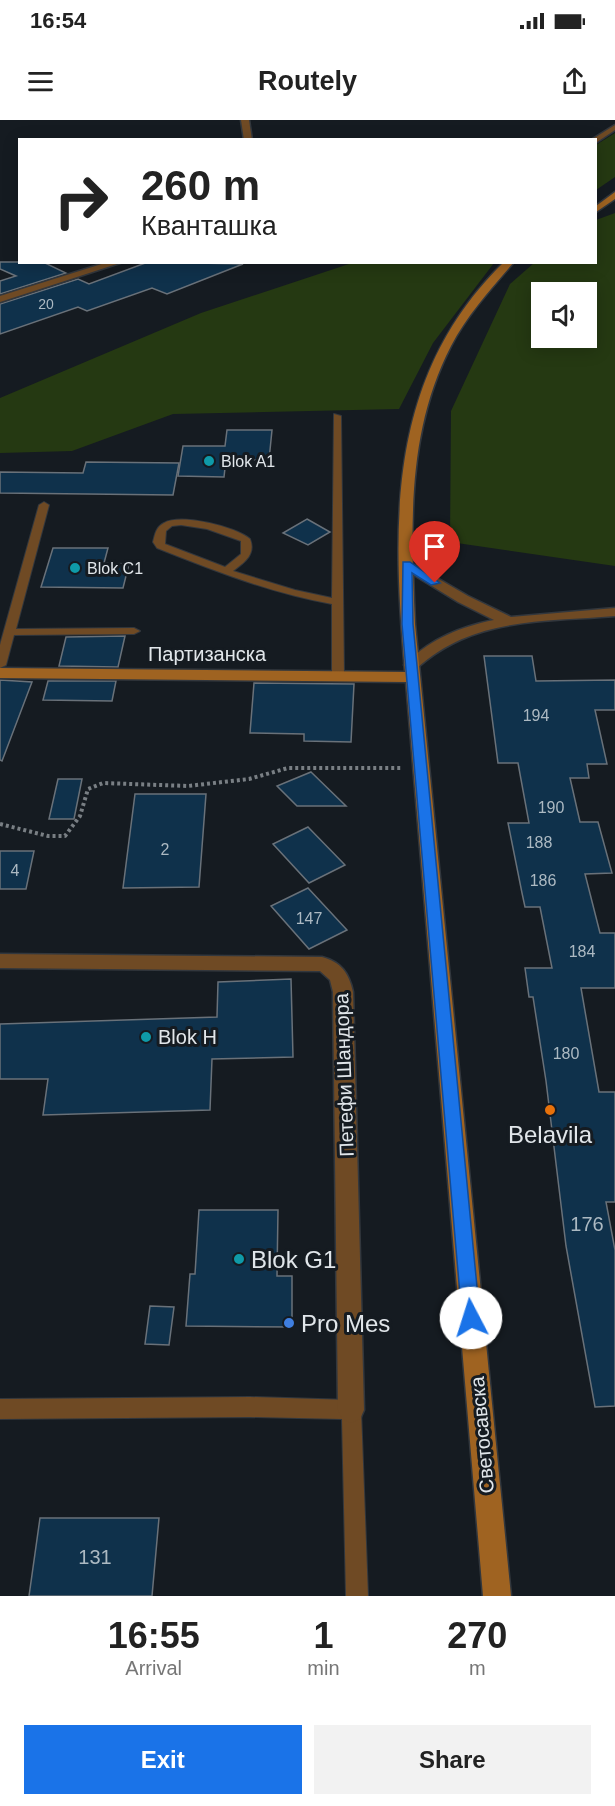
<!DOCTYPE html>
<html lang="en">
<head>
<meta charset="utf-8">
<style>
	:root { --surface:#fff; --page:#f2f2f2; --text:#222; --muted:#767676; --accent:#1a73e8 }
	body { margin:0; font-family:Arial,sans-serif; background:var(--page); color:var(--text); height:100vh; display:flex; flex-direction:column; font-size:22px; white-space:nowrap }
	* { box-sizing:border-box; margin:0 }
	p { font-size:20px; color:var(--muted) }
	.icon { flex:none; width:33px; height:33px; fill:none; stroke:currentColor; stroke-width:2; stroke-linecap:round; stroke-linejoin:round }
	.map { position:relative; height:1476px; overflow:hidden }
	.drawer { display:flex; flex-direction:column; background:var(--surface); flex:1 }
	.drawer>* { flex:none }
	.guide { position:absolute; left:18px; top:18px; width:579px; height:126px; border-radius:0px; box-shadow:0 3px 15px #0003; background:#fff; color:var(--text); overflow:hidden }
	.controls { position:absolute; left:531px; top:162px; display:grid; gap:12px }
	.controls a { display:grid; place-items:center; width:66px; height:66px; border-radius:0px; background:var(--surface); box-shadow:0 3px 15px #0003; font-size:30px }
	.pin { position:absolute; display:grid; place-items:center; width:51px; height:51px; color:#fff; margin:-62px -26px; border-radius:50% 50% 50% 0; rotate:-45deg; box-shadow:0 0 6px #0007 }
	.pin .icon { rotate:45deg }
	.me { position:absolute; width:66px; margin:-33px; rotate:355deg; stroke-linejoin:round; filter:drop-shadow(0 0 4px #0008) }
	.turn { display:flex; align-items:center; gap:21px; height:126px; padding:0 24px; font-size:27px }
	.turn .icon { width:78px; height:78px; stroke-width:2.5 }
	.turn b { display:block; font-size:42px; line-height:51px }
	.eta { display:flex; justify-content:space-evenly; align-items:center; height:102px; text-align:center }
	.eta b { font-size:36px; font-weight:700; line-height:42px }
	.action { display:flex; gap:12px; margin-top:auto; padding:12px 24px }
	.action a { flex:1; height:69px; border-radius:0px; background:var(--accent); color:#fff; font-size:24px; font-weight:700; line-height:69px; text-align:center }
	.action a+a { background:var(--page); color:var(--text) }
	.status { display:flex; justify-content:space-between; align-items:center; height:42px; padding:0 30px; background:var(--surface); direction:ltr }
	.status svg { height:16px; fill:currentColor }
	header { display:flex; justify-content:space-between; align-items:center; height:78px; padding:0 24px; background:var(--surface); font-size:27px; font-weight:700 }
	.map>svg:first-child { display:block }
	.green { fill:#253912; fill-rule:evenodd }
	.building { fill:#0f314b; stroke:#697179; stroke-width:1.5 }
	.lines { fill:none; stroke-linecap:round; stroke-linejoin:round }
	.lane-casing { stroke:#32373d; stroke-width:2 }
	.street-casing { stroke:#32373d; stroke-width:3 }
	.secondary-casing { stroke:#32373d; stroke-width:3 }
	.path { stroke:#797f84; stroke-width:4; stroke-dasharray:3 3; stroke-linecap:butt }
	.lane { fill:#6f4a24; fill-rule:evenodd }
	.street { fill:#6f4a24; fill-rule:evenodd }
	.secondary { fill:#9f6321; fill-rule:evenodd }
	.route { fill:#1a73e8; stroke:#114b97; stroke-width:1.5 }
	.culture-dot { fill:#0f9aa8; stroke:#151b21; stroke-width:2 }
	.food-dot { fill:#e8710a; stroke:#151b21; stroke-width:2 }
	.shop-dot { fill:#3f7fe0; stroke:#151b21; stroke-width:2 }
	.labels { text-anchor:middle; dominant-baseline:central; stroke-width:6; stroke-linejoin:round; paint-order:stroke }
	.far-number-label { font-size:14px; fill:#acb9c2 }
	.far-poi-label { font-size:16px; fill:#e1e6ea; stroke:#151b21; text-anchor:start }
	.number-label { font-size:16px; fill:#acb9c2 }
	.street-label { font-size:20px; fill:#e1e6ea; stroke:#151b21 }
	.poi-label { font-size:20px; fill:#e1e6ea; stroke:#151b21; text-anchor:start }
	.near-number-label { font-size:20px; fill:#acb9c2 }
	.near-poi-label { font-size:24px; fill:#e1e6ea; stroke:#151b21; text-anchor:start }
</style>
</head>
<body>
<div class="status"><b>16:54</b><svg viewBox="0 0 49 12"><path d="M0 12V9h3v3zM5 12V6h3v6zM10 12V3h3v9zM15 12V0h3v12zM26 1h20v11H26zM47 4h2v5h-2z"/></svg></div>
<header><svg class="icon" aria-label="menu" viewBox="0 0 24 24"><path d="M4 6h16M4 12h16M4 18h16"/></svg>Routely<svg class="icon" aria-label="share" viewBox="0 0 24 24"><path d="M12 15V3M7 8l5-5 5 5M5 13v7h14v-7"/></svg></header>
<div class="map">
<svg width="615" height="1476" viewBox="0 0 615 1476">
	<rect width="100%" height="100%" fill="#151b21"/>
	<g class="green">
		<polygon points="615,13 615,57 596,70 596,25"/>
		<path d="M615,93V446L450,422L451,291L510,164L534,143L596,142V100ZM542,172H586V218H542Z"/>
		<polygon points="355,142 494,143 433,223 399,289 173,294 72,331 0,333 0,278 201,193"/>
	</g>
	<g class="building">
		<polygon points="0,142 43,142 66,153 0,174 0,161 16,156 0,149"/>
		<polygon points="148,142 243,144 167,174 152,168 87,191 78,187 0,214 0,184 78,159 89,164"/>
		<polygon points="227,310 272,310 269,340 226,339 224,357 178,356 183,326 225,326"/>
		<polygon points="86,342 179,343 173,375 0,373 0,352 83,353"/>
		<polygon points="307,399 330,412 308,425 283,413"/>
		<polygon points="53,428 108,428 104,443 129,444 123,468 41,467"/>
		<polygon points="125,516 118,547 59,546 66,517"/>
		<polygon points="484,536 532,536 536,561 615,560 615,590 595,590 607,644 587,644 589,658 570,658 580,702 598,702 612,753 585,754 600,813 615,813 615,868 581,868 599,972 615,972 615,1082 606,1082 615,1130 615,1286 595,1287 566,1126 546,961 533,877 529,877 525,848 552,848 540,787 525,787 522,773 508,703 529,703 518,643 498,643"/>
		<polygon points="0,560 32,562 2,641 0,640"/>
		<polygon points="48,561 116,561 112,581 43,580"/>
		<polygon points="254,563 354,564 351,622 304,621 304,614 250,613"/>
		<polygon points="311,652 346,686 297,686 277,666"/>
		<polygon points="58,659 82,659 74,699 49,699"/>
		<polygon points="135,674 206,674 199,767 123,768"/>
		<polygon points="308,707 345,745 309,763 273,724"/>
		<polygon points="0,731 34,731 26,769 0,769"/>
		<polygon points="308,768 347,810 309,829 271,786"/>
		<polygon points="291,859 293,937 212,939 210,990 43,995 48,959 0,959 0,904 217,897 218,862"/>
		<polygon points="199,1090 278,1090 277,1156 292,1156 292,1207 186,1206 190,1154 195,1154"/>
		<polygon points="150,1186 174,1187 169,1225 145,1224"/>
		<polygon points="40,1398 159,1398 152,1476 29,1476"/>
	</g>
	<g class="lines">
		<g class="lane-casing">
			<g id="lane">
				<path d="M334,294L341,296L344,556L338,559L332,556V484C271,473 215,451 157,428L153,422C155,414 156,407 164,403C181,393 236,407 250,419C256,434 245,442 233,451L295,470L332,478ZM181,405L207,409L241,421V434L225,447L165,424L166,411L172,406Z"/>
				<polygon points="44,382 49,385 16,509 134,508 140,511 134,514 14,515 6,545 0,548 0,525 39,385"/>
				<polygon points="250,1277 351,1280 358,1283 361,1290 368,1476 346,1476 342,1299 250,1297 0,1299 0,1279"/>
			</g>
		</g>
		<g class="street-casing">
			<g id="street">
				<polygon points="241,0 249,0 252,20 244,20"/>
				<polygon points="615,5 615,10 597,22 591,20"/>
				<polygon points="108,142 123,142 0,182 0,176"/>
				<path d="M406,440L468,476L511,497L615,488V496C544,502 473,497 417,548H407L404,545L407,542C433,518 460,507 494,500L458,482L401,447L399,444Z"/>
				<path d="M0,834L322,837C341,842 349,853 353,872L364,1290L360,1299L351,1303L342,1299L338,1290L333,872L330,860L320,851L0,848Z"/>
			</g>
		</g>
		<g class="secondary-casing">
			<g id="secondary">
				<polygon points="615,72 615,79 596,92 596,86"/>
				<path d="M504,142H514C491,169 467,195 451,226C406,313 411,409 415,504L511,1476H483L406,562L0,558V548L405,552C392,402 387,256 504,142Z"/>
			</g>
		</g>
		<polyline class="path" points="0,704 48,716 65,716 80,696 88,669 103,663 188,666 249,659 288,648 402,648"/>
		<use href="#lane" class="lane"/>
		<use href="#street" class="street"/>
		<use href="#secondary" class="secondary"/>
	</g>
	<polygon class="route" points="403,442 410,442 440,463 431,465 412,453 413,504 480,1198 477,1205 471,1207 464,1205 462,1198 402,504"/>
	<g class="culture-dot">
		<circle cx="209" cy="341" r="6"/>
		<circle cx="75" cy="448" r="6"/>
		<circle cx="146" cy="917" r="6"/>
		<circle cx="239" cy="1139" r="6"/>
	</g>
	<circle class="food-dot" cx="550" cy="990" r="6"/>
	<circle class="shop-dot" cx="289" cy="1203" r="6"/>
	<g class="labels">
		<g class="far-number-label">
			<text x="46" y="184">20</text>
		</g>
		<g class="far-poi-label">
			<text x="221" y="341">Blok A1</text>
			<text x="87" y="448">Blok C1</text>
		</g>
		<g class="number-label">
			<text x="536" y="595">194</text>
			<text x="551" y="687">190</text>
			<text x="539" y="722">188</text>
			<text x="165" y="729">2</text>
			<text x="15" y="750">4</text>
			<text x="543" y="760">186</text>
			<text x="309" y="798">147</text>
			<text x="582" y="831">184</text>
			<text x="566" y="933">180</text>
		</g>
		<g class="street-label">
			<text x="207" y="534">Партизанска</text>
			<text transform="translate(344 955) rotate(-92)">Петефи Шандора</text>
			<text transform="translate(482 1315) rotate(-95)">Светосавска</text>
		</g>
		<g class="poi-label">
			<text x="158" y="917">Blok H</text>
		</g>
		<g class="near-number-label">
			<text x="587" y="1104">176</text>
			<text x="95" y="1437">131</text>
		</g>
		<g class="near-poi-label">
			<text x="550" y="1014" text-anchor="middle">Belavila</text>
			<text x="251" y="1139">Blok G1</text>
			<text x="301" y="1203">Pro Mes</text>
		</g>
	</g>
</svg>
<div class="controls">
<a><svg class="icon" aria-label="sound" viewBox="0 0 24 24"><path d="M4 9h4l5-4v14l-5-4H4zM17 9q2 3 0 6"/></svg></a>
</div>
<div class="pin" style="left:435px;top:463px;background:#d93025"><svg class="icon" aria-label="arrive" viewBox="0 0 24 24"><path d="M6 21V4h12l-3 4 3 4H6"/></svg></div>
<svg class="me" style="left:471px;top:1198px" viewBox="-20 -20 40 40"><circle r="19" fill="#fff"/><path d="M0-13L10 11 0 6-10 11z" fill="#1a73e8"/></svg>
<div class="guide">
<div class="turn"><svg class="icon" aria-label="right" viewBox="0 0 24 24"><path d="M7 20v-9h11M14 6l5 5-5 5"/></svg><div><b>260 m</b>Кванташка</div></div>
</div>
</div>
<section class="drawer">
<div class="eta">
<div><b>16:55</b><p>Arrival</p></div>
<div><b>1</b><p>min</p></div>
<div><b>270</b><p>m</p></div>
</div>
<div class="action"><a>Exit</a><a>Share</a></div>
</section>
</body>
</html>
